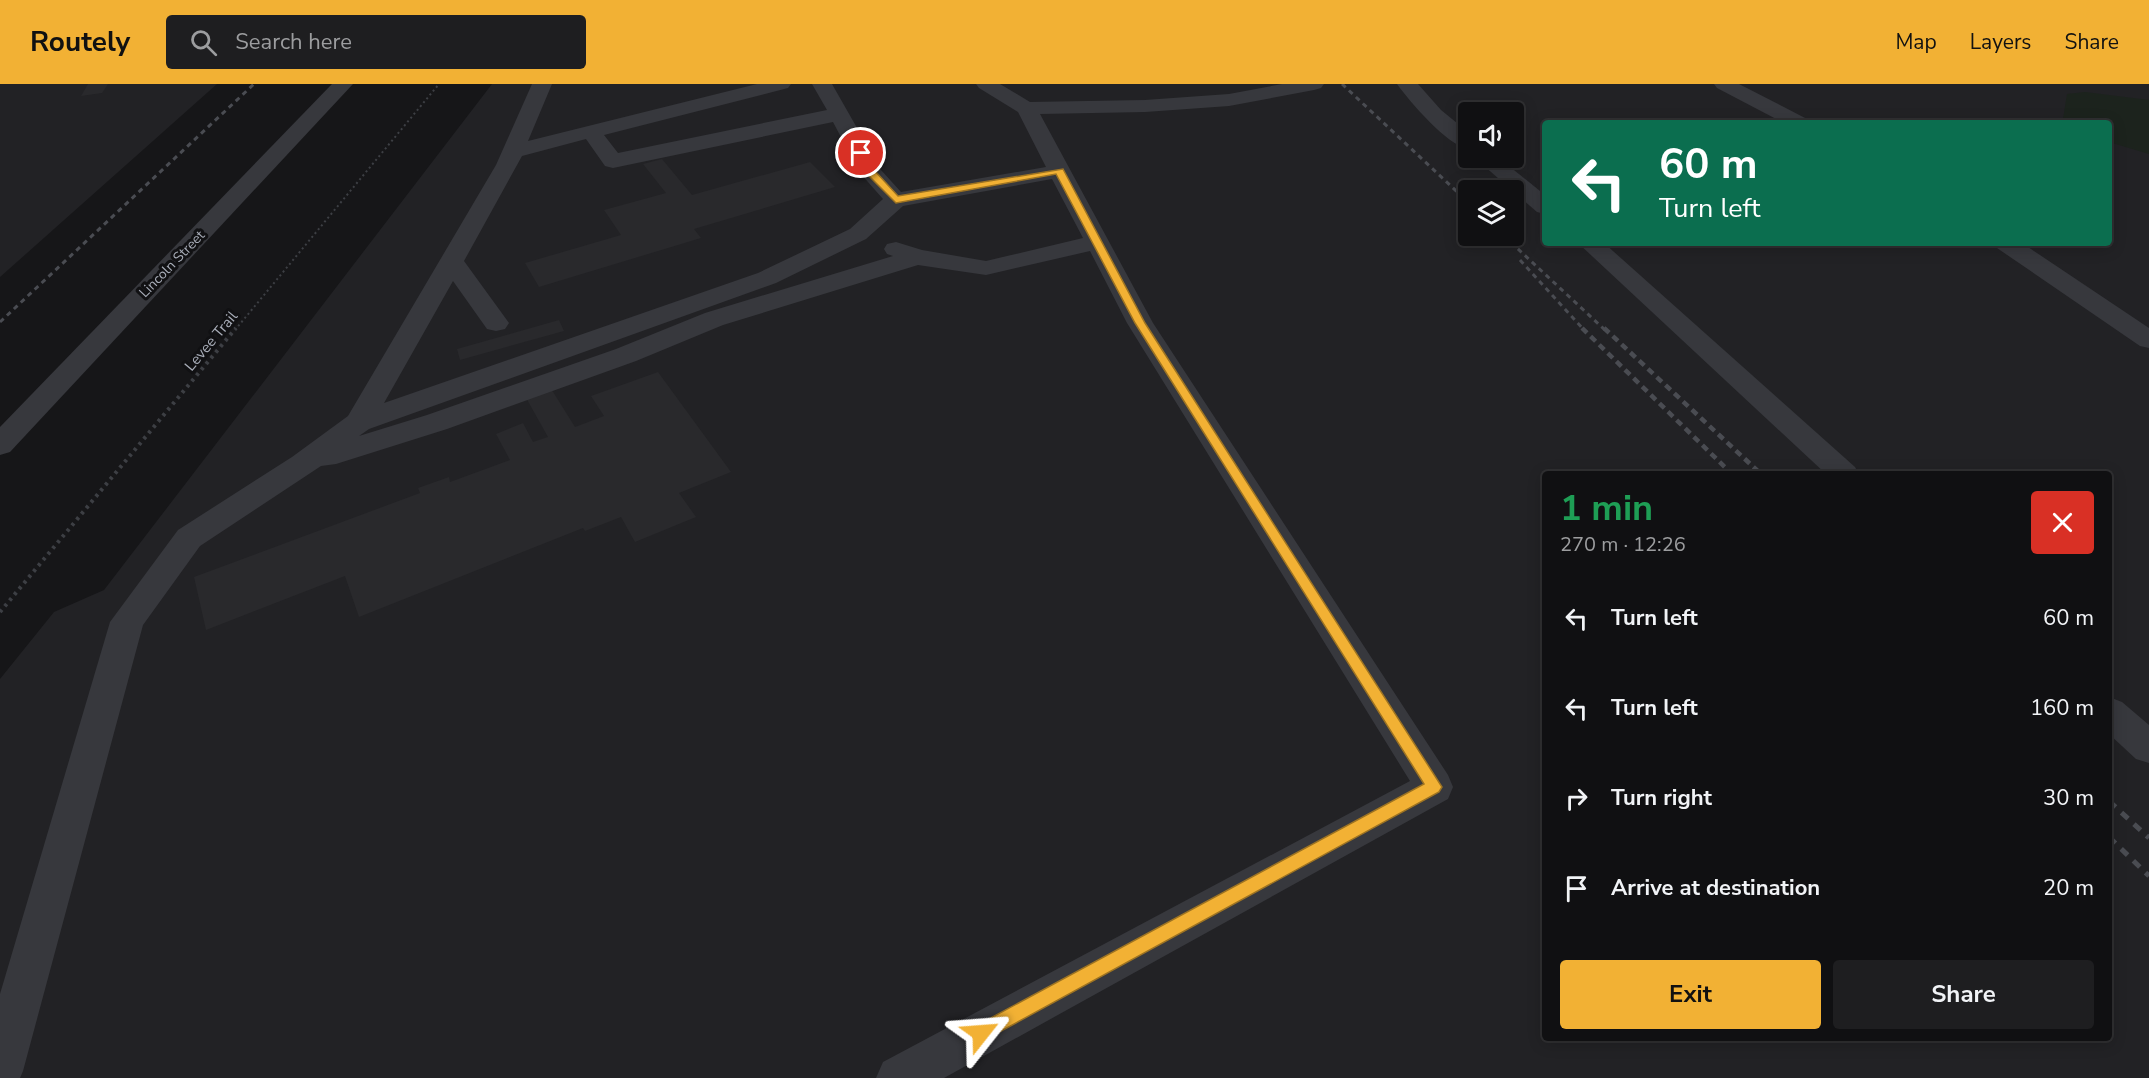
<!DOCTYPE html>
<html lang="en">
<head>
<meta charset="utf-8">
<style>
	:root { --surface:#101012; --page:#1e1e20; --text:#f1f3f6; --muted:#9c9d9f; --line:#303032; --accent:#f2b134 }
	body { margin:0; font-family:"Nunito Sans",sans-serif; background:var(--page); color:var(--text); height:100vh; display:flex; flex-direction:column; font-size:22px; white-space:nowrap }
	* { box-sizing:border-box; margin:0 }
	p { font-size:20px; color:var(--muted) }
	.icon { flex:none; width:33px; height:33px; fill:none; stroke:currentColor; stroke-width:2; stroke-linecap:round; stroke-linejoin:round }
	.map { position:relative; flex:1; overflow:hidden }
	.sheet { position:absolute; left:1542px; top:387px; width:570px; height:570px; display:flex; flex-direction:column; background:var(--surface); border-radius:6px; box-shadow:0 3px 15px #0003,0 0 0 2px var(--line) }
	.sheet>* { flex:none }
	.guide { position:absolute; left:1542px; top:36px; width:570px; height:126px; border-radius:6px; box-shadow:0 3px 15px #0003,0 0 0 2px var(--line); background:#0b6e4f; color:#fff; overflow:hidden }
	.fabs { position:absolute; left:1458px; top:18px; display:grid; gap:12px }
	.fabs a { display:grid; place-items:center; width:66px; height:66px; border-radius:6px; background:var(--surface); box-shadow:0 3px 15px #0003,0 0 0 2px var(--line); font-size:30px }
	.pin { position:absolute; display:grid; place-items:center; width:51px; height:51px; color:#fff; margin:-26px; border:3px solid #fff; border-radius:50%; box-shadow:0 2px 6px #0007 }
	.me { position:absolute; width:66px; margin:-33px; rotate:62deg; stroke-linejoin:round; filter:drop-shadow(0 0 4px #0008) }
	.turn { display:flex; align-items:center; gap:21px; height:126px; padding:0 18px; font-size:27px }
	.turn .icon { width:78px; height:78px; stroke-width:2.5 }
	.turn b { display:block; font-size:42px; line-height:51px }
	.round { display:grid; place-items:center; flex:none; width:63px; height:63px; border-radius:6px; background:var(--page) }
	.headline { display:flex; align-items:center; justify-content:space-between; height:102px; padding:0 18px }
	h1 { font-size:36px; font-weight:700; line-height:45px; color:#1e9e55 }
	.cta { display:flex; gap:12px; margin-top:auto; padding:12px 18px }
	.cta a { flex:1; height:69px; border-radius:6px; background:var(--accent); color:#111; font-size:24px; font-weight:700; line-height:69px; text-align:center }
	.cta a+a { background:var(--page); color:var(--text) }
	ul { padding:0; list-style:none }
	li { display:flex; align-items:center; gap:18px; height:90px; padding:0 18px }
	li div { flex:1 }
	li b { display:block; font-size:22px }
	li em { font-style:normal }
	header { display:flex; align-items:center; gap:36px; box-sizing:border-box; height:84px; padding:0 30px; background:var(--accent); color:#111 }
	header strong { font-size:28px }
	nav { display:flex; gap:33px; margin-inline-start:auto; font-size:21px }
	.search { width:420px; height:54px; background:var(--page); display:flex; align-items:center; gap:15px; box-sizing:border-box; padding:0 21px; border-radius:6px; color:var(--muted); font-size:22px }
	.map>svg:first-child { display:block }
	.built { fill:#222225; fill-rule:evenodd }
	.green { fill:#1c231d }
	.building { fill:#29292c }
	.lines { fill:none; stroke-linecap:round; stroke-linejoin:round }
	.path-far1 { stroke:#3d3f44; stroke-width:2; stroke-dasharray:2 3; stroke-linecap:butt }
	.path { stroke:#3d3f44; stroke-width:4; stroke-dasharray:3 4.5; stroke-linecap:butt }
	.minor { fill:#37383d; fill-rule:evenodd }
	.rail-far2 { stroke:#4a4c52; stroke-width:3; stroke-dasharray:5 4.5; stroke-linecap:butt }
	.rail-far1 { stroke:#4a4c52; stroke-width:4.5; stroke-dasharray:7 5; stroke-linecap:butt }
	.rail { stroke:#4a4c52; stroke-width:5; stroke-dasharray:9 8; stroke-linecap:butt }
	.route { fill:#f2b134; stroke:#9d7322; stroke-width:1.5 }
	.labels { text-anchor:middle; dominant-baseline:central; stroke-width:6; stroke-linejoin:round; paint-order:stroke }
	.far-street-label { font-size:14px; fill:#a8adb8; stroke:#111113 }
	.street-label { font-size:15px; fill:#a8adb8; stroke:#111113 }
</style>
</head>
<body>
<header>
<strong>Routely</strong>
<div class="search"><svg class="icon" aria-label="search" viewBox="0 0 24 24"><circle cx="10" cy="10" r="6"/><path d="M15 15l6 6"/></svg>Search here</div>
<nav><a>Map</a><a>Layers</a><a>Share</a></nav>
</header>
<div class="map">
<svg width="2149" height="994" viewBox="0 0 2149 994">
	<rect width="100%" height="100%" fill="#161618"/>
	<g class="built">
		<polygon points="0,0 217,0 0,193"/>
		<path d="M492,0H2149V994H0V595L54,528L104,506ZM1468,28H1514V74H1468ZM1545,39H2109V159H1545ZM1468,106H1514V152H1468ZM1545,390H2109V954H1545Z"/>
	</g>
	<polygon class="green" points="2085,8 2149,16 2149,70 2109,58 2109,39 2065,39 2063,35 2067,10"/>
	<g class="building">
		<polygon points="88,0 108,0 102,9 81,12"/>
		<polygon points="662,75 692,111 810,78 835,103 694,145 701,154 539,203 525,179 621,151 604,126 666,109 643,80"/>
		<polygon points="559,236 564,247 460,276 457,265"/>
		<polygon points="658,288 731,388 679,409 696,433 635,458 621,433 585,447 583,444 359,533 345,492 206,546 194,493 420,409 418,404 449,393 450,398 510,376 496,350 523,339 533,358 548,353 525,312 550,303 575,343 604,332 591,312"/>
	</g>
	<g class="lines">
		<polyline class="path-far1" points="235,246 439,0"/>
		<polyline class="path" points="0,528 236,244"/>
		<g class="minor">
			<polygon points="332,0 353,0 10,368 0,371 0,343"/>
			<path d="M532,0H552L528,57L757,0H791L788,4L604,51L618,69L827,26L812,0H832L881,86L901,108L1046,83L1018,28L979,4L976,0H1000L1030,18L1145,16L1229,10L1282,0H1324L1321,4L1314,6L1229,22L1145,28L1040,30L1153,239L1448,691L1453,703L1448,715L944,994H876L883,978L1410,697L1127,239L1090,167L986,191L918,181L723,241L636,277L447,345L336,380L321,382L200,462L143,541L23,987L20,994H0V910L110,538L178,446L292,373L348,332L496,81ZM833,38L860,89L883,115L850,145L758,189L384,319L453,197L487,245L496,247L505,245L509,239L464,177L522,72L586,55L605,82L613,84ZM1052,95L1083,154L986,177L922,166L896,158L887,160L884,165L887,170L893,172L705,229L616,265L427,331L359,352L369,345L776,199L866,155L903,122Z"/>
			<path d="M1397,0H1418L1441,26L1468,48V65C1447,61 1410,18 1397,0Z"/>
			<polygon points="1714,0 1739,0 1807,35 1811,39 1784,39 1717,4"/>
			<polygon points="1475,74 1499,74 1545,111 1545,130 1537,128"/>
			<polygon points="1578,159 1604,159 1855,383 1859,390 1826,390"/>
			<polygon points="1994,159 2022,159 2149,244 2149,264 2140,262 1997,164"/>
			<polygon points="2109,613 2122,618 2149,641 2149,679 2136,675 2109,650"/>
		</g>
		<g class="rail-far2">
			<polyline points="1342,0 1468,118"/>
			<polyline points="1504,152 1605,246"/>
			<polyline points="1520,176 1584,246"/>
			<polyline points="0,238 254,0"/>
		</g>
		<g class="rail-far1">
			<polyline points="1582,244 1732,390"/>
			<polyline points="1604,244 1761,390"/>
		</g>
		<g class="rail">
			<polyline points="2109,717 2149,754"/>
			<polyline points="2109,753 2149,792"/>
		</g>
	</g>
	<polygon class="route" points="858,67 864,67 875,87 898,112 1063,85 1145,239 1442,703 1439,708 981,958 974,956 972,949 974,943 1424,700 1135,239 1056,90 896,119 868,91 856,69"/>
	<g class="labels">
		<g class="far-street-label">
			<text transform="translate(172 180) rotate(-46)">Lincoln Street</text>
		</g>
		<g class="street-label">
			<text transform="translate(211 257) rotate(-50)">Levee Trail</text>
		</g>
	</g>
</svg>
<div class="fabs">
<a><svg class="icon" aria-label="sound" viewBox="0 0 24 24"><path d="M4 9h4l5-4v14l-5-4H4zM17 9q2 3 0 6"/></svg></a>
<a><svg class="icon" aria-label="layers" viewBox="0 0 24 24"><path d="M12 4l9 5-9 5-9-5zM3 14l9 5 9-5"/></svg></a>
</div>
<div class="pin" style="left:861px;top:69px;background:#d93025"><svg class="icon" aria-label="arrive" viewBox="0 0 24 24"><path d="M6 21V4h12l-3 4 3 4H6"/></svg></div>
<svg class="me" style="left:981px;top:949px" viewBox="-20 -20 40 40"><path d="M0-17L14 15 0 8-14 15z" fill="#f2b134" stroke="#fff" stroke-width="4"/></svg>
<div class="guide">
<div class="turn"><svg class="icon" aria-label="left" viewBox="0 0 24 24"><path d="M17 20v-9H6M10 6l-5 5 5 5"/></svg><div><b>60 m</b>Turn left</div></div>
</div>
<section class="sheet">
<div class="headline"><div><h1>1 min</h1><p>270 m · 12:26</p></div><a class="round" style="background:#d93025;color:#fff"><svg class="icon" aria-label="close" viewBox="0 0 24 24"><path d="M6 6l12 12M18 6L6 18"/></svg></a></div>
<ul>
<li><svg class="icon" aria-label="left" viewBox="0 0 24 24"><path d="M17 20v-9H6M10 6l-5 5 5 5"/></svg><div><b>Turn left</b></div><em>60 m</em></li>
<li><svg class="icon" aria-label="left" viewBox="0 0 24 24"><path d="M17 20v-9H6M10 6l-5 5 5 5"/></svg><div><b>Turn left</b></div><em>160 m</em></li>
<li><svg class="icon" aria-label="right" viewBox="0 0 24 24"><path d="M7 20v-9h11M14 6l5 5-5 5"/></svg><div><b>Turn right</b></div><em>30 m</em></li>
<li><svg class="icon" aria-label="arrive" viewBox="0 0 24 24"><path d="M6 21V4h12l-3 4 3 4H6"/></svg><div><b>Arrive at destination</b></div><em>20 m</em></li>
</ul>
<div class="cta"><a>Exit</a><a>Share</a></div>
</section>
</div>
</body>
</html>
